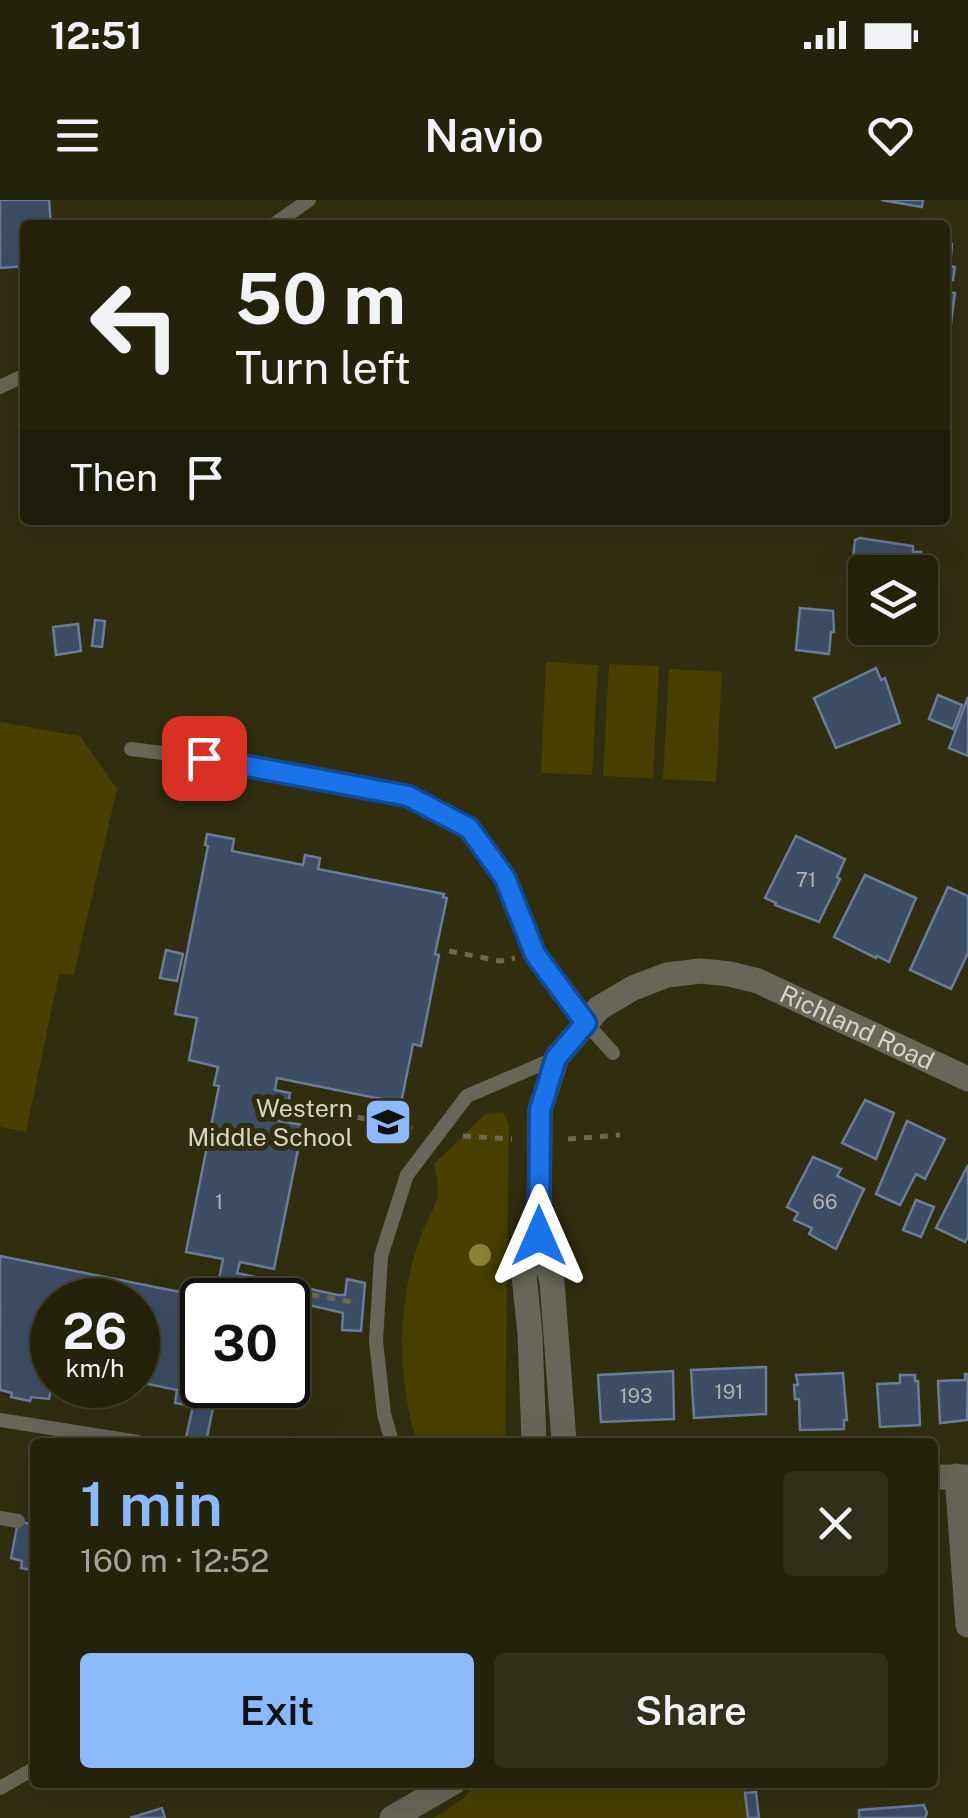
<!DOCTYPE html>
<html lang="en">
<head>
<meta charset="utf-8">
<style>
	:root { --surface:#25220c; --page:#312f1a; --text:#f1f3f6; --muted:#a3a49d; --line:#423f2d; --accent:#8cb9fc }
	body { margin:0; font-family:"Public Sans",sans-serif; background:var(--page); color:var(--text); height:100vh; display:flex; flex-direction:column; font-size:38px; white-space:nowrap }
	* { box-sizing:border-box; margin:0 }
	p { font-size:32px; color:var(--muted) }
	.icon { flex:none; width:55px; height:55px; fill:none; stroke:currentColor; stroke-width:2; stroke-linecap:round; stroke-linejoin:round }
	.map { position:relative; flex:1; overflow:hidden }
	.drawer { position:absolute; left:30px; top:1238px; width:908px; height:350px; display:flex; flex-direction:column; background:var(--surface); border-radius:10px; box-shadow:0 10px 40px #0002,0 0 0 2px var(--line) }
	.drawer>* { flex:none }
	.banner { position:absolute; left:20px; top:20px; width:930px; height:305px; border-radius:10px; box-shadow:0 10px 40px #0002,0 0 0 2px var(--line); background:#25220c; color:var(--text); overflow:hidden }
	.tools { position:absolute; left:848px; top:355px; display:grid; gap:20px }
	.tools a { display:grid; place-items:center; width:90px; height:90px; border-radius:10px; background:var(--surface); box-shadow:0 10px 40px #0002,0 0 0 2px var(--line); font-size:50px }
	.speed { position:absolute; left:30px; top:1078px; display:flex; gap:20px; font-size:50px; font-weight:700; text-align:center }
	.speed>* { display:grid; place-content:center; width:130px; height:130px; border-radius:50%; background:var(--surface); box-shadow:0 10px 40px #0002,0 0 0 2px var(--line); line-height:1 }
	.speed small { font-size:25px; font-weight:400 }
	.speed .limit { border:5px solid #111; border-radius:15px; background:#fff; color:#111 }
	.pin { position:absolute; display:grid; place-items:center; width:85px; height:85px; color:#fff; margin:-42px; border-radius:20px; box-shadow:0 5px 15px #0006 }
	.me { position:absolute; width:110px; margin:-55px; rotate:0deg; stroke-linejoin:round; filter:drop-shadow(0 0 8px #0008) }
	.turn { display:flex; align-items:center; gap:35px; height:210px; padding:0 50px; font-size:45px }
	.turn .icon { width:130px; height:130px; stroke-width:2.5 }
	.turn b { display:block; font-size:70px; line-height:85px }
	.then { display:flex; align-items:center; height:95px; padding:0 50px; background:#0003; gap:20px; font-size:38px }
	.round { display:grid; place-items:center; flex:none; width:105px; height:105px; border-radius:10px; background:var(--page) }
	.summary { display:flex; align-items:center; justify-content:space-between; height:170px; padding:0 50px }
	h1 { font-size:60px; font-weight:600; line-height:75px; color:var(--accent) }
	.button { display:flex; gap:20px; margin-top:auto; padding:20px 50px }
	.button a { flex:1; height:115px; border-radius:10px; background:var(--accent); color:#111; font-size:40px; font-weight:600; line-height:115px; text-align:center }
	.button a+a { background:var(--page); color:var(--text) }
	.status { display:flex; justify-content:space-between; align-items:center; height:70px; padding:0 50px; background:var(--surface); direction:ltr }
	.status svg { height:28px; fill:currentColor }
	header { display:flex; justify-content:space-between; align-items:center; height:130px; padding:0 50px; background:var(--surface); font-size:45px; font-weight:600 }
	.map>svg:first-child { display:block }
	.green { fill:#474000 }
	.building { fill:#3d4d66; stroke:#6a7c97; stroke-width:2.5 }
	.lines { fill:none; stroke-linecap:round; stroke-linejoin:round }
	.path { stroke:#6b694f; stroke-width:5; stroke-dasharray:8 8; stroke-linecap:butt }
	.lane { stroke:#676658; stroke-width:14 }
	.street { stroke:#676658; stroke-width:25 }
	.tree { fill:#8b8235 }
	.route-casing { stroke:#114b97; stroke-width:25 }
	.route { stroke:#1a73e8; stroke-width:18 }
	.labels { text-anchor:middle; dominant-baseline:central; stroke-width:10; stroke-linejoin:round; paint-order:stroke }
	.number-label { font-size:20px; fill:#b0b2ac }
	.street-label { font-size:25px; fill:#d6d4c3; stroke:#312e10 }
	.poi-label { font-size:25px; fill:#d6d4c3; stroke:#312e10; text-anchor:end }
</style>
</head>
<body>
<div class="status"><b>12:51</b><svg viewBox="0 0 49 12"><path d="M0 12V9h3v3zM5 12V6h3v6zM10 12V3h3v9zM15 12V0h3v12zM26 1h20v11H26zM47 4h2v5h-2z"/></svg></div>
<header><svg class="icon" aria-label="menu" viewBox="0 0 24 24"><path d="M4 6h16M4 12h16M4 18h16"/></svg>Navio<svg class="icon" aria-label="heart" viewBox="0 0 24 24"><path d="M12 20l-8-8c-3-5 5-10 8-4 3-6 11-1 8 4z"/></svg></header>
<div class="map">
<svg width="968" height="1618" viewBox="0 0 968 1618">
	<rect width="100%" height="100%" fill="#312e10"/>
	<g class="green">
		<polygon points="546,462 598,465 592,575 541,573"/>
		<polygon points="609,464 659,466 653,578 603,576"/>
		<polygon points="669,469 722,472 716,582 663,579"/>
		<polygon points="0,522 80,536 117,589 74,774 59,774 26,932 0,927"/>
		<path d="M503,912L509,926L505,1242H417C397,1181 397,1106 418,1044C430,1006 444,1008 434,964L485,914Z"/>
		<polygon points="480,1582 745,1583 751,1618 434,1618 462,1599"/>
	</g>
	<g class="building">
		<polygon points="0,0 49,0 51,25 25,25 25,66 0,68"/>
		<polygon points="881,0 923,0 922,7"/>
		<polygon points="945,43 952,44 950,66 955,67 953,80 948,81 945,80"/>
		<polygon points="945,92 955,93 951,123 947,123 945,139"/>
		<polygon points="860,338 913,346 913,352 921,352 919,372 865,372 865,379 851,377 855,340"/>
		<polygon points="800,408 833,411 834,432 831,432 829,454 796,450"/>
		<polygon points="95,420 105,421 102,447 92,446"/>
		<polygon points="78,424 81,451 56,455 53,427"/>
		<polygon points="876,468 881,480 885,478 900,523 836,548 814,498"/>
		<polygon points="938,495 962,505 953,529 929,519"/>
		<polygon points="968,497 968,556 949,548"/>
		<polygon points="207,634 234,639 232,651 303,665 305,655 320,658 318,669 444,694 443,697 447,698 435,754 439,755 421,846 413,844 401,903 277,878 275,890 290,893 287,911 272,908 269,919 303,925 274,1069 240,1062 237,1073 338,1095 345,1095 347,1079 365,1083 361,1131 342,1130 343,1113 288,1100 234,1091 232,1100 202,1100 202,1185 272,1185 267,1208 215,1198 206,1242 185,1242 193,1206 175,1203 177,1190 138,1182 138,1100 52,1100 52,1184 49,1199 31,1197 30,1201 11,1197 12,1193 0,1190 0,1056 215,1099 223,1059 186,1052 219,886 214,885 218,867 189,860 197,818 175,814 208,646 205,645"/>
		<polygon points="796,636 845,659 837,677 840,679 819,722 775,705 776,703 765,698"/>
		<polygon points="865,675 916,698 889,762 877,756 876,758 834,737"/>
		<polygon points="948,687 968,696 968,753 951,789 910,770"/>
		<polygon points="166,750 183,754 177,781 160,778"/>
		<polygon points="865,900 894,913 876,959 842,943"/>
		<polygon points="907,921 945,939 925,979 916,974 900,1005 876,994"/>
		<polygon points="813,957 841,969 837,976 864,989 836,1049 809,1034 812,1028 794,1020 798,1013 787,1007"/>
		<polygon points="968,965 968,1037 965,1042 936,1028"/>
		<polygon points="916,1000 934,1007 921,1037 903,1030"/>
		<polygon points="766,1167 766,1214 694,1218 691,1170"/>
		<polygon points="673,1171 674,1219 601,1222 598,1175"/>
		<polygon points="843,1173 847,1220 844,1220 844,1229 800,1230 799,1199 795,1199 794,1185 798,1185 796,1175"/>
		<polygon points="965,1174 968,1174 967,1220 940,1223 938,1181 965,1180"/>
		<polygon points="900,1175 915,1175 915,1181 918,1181 920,1225 880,1227 877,1184 900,1183"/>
		<polygon points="35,1301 35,1371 21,1368 22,1361 11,1358 18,1321 30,1324"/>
		<polygon points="756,1592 759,1618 748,1618 745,1593"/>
		<polygon points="924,1605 927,1613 925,1618 859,1618 859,1610"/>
		<polygon points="162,1608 165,1618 130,1618"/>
	</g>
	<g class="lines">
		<g class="path">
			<polyline points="449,751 500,761 515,758"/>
			<polyline points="295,904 418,930"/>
			<polyline points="463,936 512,939"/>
			<polyline points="568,939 620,935"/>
			<polyline points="264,1087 359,1103"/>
		</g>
		<g class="lane">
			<polyline points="273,25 309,0"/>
			<polyline points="0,187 25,175"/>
			<polyline points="131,549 241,563 408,597 469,628 505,677 535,754 586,823 613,853"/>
			<polyline points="0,1220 138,1242"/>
			<polyline points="392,1242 384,1214 376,1141 381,1056 407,975 467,896 556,858"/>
			<polyline points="0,1318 18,1321"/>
			<polyline points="0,1588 35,1568"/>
		</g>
		<g class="street">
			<polyline points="534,1242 530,1134 524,1075 539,1037"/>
			<path id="s1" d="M564,1242L552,1081L539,1037L540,910L557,857L599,808L633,788L667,775L701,771L730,774L758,781L968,879"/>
			<polyline points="957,1276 968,1425"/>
			<polyline points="932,1277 968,1277"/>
			<polyline points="392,1618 454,1582"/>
		</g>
	</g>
	<circle class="tree" cx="480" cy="1055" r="11"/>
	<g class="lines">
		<g class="route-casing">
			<polyline id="route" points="204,558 408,596 469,628 505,678 535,754 586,823 556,858 540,910 539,1036"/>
		</g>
		<use href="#route" class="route"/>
	</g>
	<defs>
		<g id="school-square" transform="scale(2.5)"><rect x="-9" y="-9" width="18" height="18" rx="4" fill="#8cb9fc" stroke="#312e10"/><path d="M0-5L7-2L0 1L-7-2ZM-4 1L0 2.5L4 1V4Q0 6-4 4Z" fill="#111"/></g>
	</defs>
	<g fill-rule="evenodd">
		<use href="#school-square" x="388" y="922"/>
	</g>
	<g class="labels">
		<g class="number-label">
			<text x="806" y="680">71</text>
			<text x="219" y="1002">1</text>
			<text x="825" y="1002">66</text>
			<text x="729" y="1192">191</text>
			<text x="636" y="1196">193</text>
		</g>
		<g class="street-label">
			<text stroke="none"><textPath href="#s1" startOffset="732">Richland Road</textPath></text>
		</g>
		<g class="poi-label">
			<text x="353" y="908">Western<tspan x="353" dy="29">Middle School</tspan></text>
		</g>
	</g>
</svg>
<div class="tools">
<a><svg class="icon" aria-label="layers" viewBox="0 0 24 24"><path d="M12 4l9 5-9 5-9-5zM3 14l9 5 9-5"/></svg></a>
</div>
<div class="speed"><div>26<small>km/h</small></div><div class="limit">30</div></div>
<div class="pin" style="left:204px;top:558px;background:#d93025"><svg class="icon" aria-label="arrive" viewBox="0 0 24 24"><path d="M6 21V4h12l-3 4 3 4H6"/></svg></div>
<svg class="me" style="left:539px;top:1036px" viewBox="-20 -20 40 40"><path d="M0-17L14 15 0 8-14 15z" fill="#1a73e8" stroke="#fff" stroke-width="4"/></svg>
<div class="banner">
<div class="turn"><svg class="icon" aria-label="left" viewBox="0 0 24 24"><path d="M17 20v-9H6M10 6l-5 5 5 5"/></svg><div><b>50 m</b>Turn left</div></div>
<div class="then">Then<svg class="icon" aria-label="arrive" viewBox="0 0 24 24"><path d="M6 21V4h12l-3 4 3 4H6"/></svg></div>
</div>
<section class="drawer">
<div class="summary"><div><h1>1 min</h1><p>160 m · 12:52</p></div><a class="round"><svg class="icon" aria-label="close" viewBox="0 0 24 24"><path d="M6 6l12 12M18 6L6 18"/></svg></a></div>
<div class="button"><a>Exit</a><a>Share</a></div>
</section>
</div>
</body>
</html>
